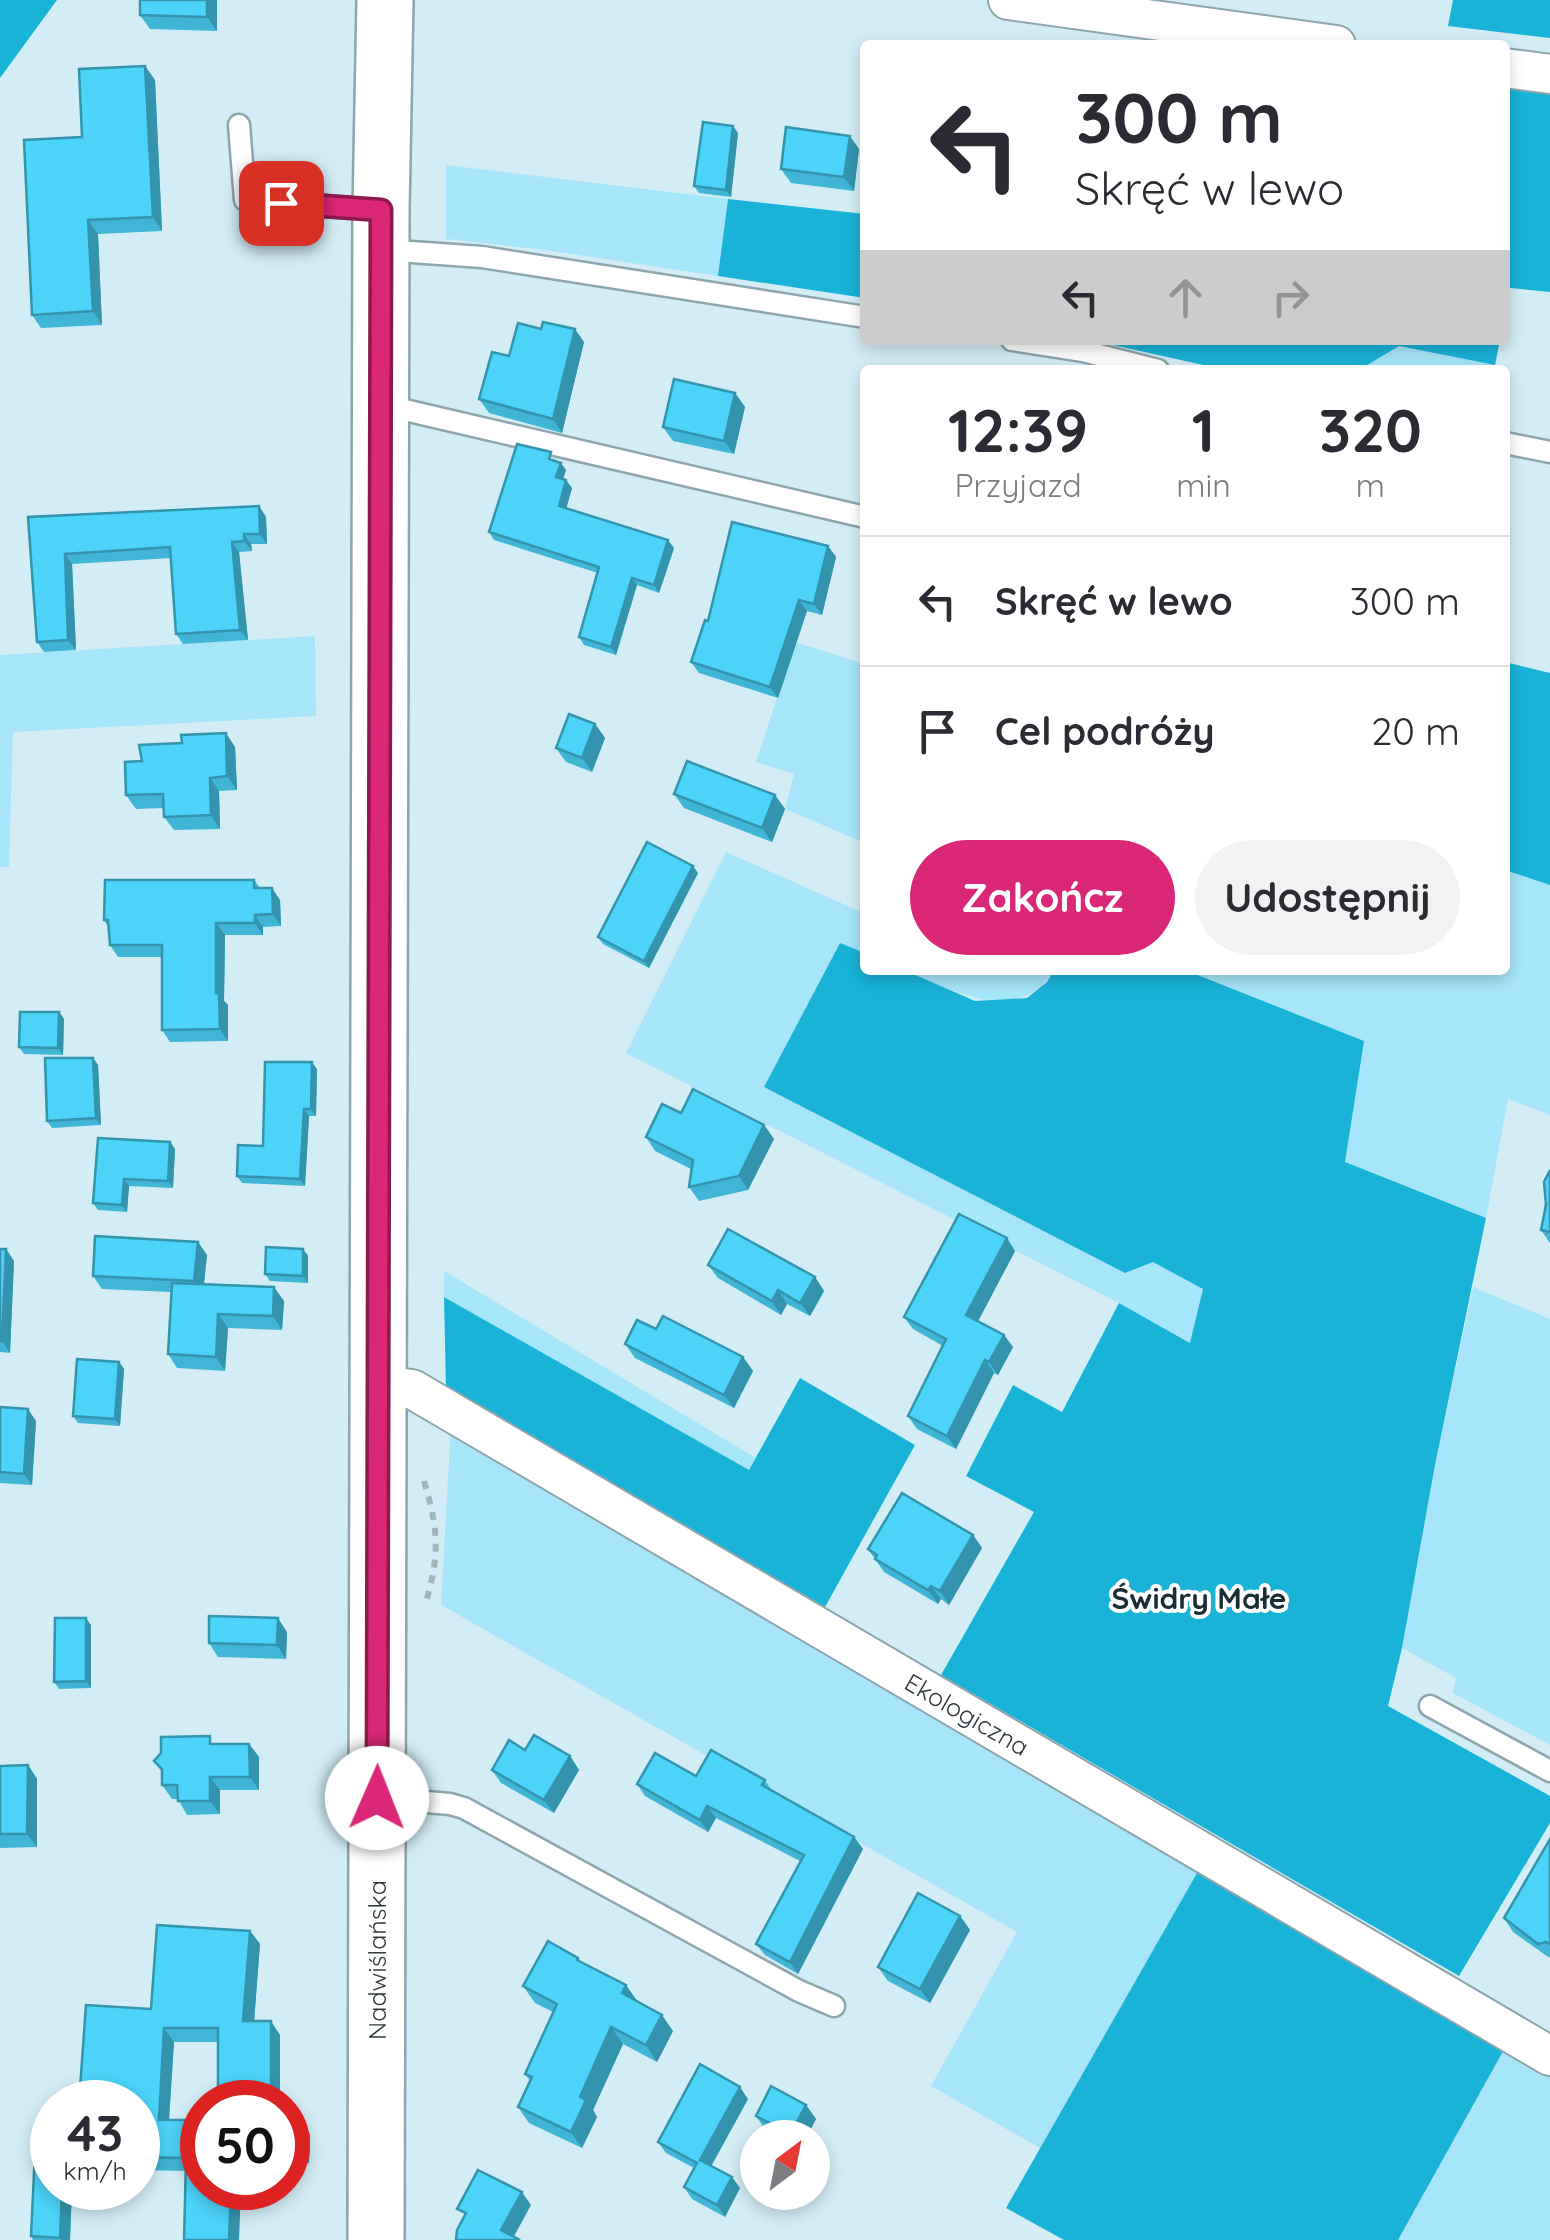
<!DOCTYPE html>
<html lang="pl">
<head>
<meta charset="utf-8">
<style>
	:root { --surface:#fff; --page:#f2f2f3; --text:#2b2b33; --muted:#7c7c81; --line:#e1e1e2; --accent:#db2777 }
	body { margin:0; font-family:Quicksand,sans-serif; background:var(--page); color:var(--text); height:100vh; display:flex; flex-direction:column; font-size:38px; white-space:nowrap }
	* { box-sizing:border-box; margin:0 }
	p { font-size:32px; color:var(--muted) }
	.icon { flex:none; width:55px; height:55px; fill:none; stroke:currentColor; stroke-width:2; stroke-linecap:round; stroke-linejoin:round }
	.map { position:relative; flex:1; overflow:hidden }
	.sheet { position:absolute; left:860px; top:365px; width:650px; height:610px; display:flex; flex-direction:column; background:var(--surface); border-radius:10px; box-shadow:0 5px 15px #0003 }
	.sheet>* { flex:none }
	.guide { position:absolute; left:860px; top:40px; width:650px; height:305px; border-radius:10px; box-shadow:0 5px 15px #0003; background:#fff; color:var(--text); overflow:hidden }
	.needle { width:65px; rotate:32deg }
	.fabs { position:absolute; left:740px; top:2120px; display:grid; gap:20px }
	.fabs a { display:grid; place-items:center; width:90px; height:90px; border-radius:50%; background:var(--surface); box-shadow:0 5px 15px #0003; font-size:50px }
	.speed { position:absolute; left:30px; top:2080px; display:flex; gap:20px; font-size:50px; font-weight:700; text-align:center }
	.speed>* { display:grid; place-content:center; width:130px; height:130px; border-radius:50%; background:var(--surface); box-shadow:0 5px 15px #0003; line-height:1 }
	.speed small { font-size:25px; font-weight:400 }
	.speed .limit { border:15px solid #d22; background:#fff; color:#111 }
	.pin { position:absolute; display:grid; place-items:center; width:85px; height:85px; color:#fff; margin:-42px; border-radius:20px; box-shadow:0 5px 15px #0006 }
	.me { position:absolute; width:110px; margin:-55px; rotate:1deg; stroke-linejoin:round; filter:drop-shadow(0 0 8px #0008) }
	.turn { display:flex; align-items:center; gap:35px; height:210px; padding:0 50px; font-size:45px }
	.turn .icon { width:130px; height:130px; stroke-width:2.5 }
	.turn b { display:block; font-size:70px; line-height:85px }
	.lanes { display:flex; align-items:center; height:95px; padding:0 50px; background:#0003; justify-content:center; gap:50px; direction:ltr }
	.lanes .off { opacity:.35 }
	.eta { display:flex; justify-content:space-evenly; align-items:center; height:170px; text-align:center }
	.eta b { font-size:60px; font-weight:700; line-height:70px }
	.button { display:flex; gap:20px; margin-top:auto; padding:20px 50px }
	.button a { flex:1; height:115px; border-radius:60px; background:var(--accent); color:#fff; font-size:40px; font-weight:700; line-height:115px; text-align:center }
	.button a+a { background:var(--page); color:var(--text) }
	ul { padding:0; list-style:none }
	li { display:flex; align-items:center; gap:30px; height:130px; padding:0 50px; border-top:2px solid var(--line) }
	li div { flex:1 }
	li b { display:block; font-size:38px }
	li em { font-style:normal }
	.map>svg:first-child { display:block }
	.green { fill:#a7e5fa }
	.forest { fill:#19b3d8 }
	.lines { fill:none; stroke-linecap:round; stroke-linejoin:round }
	.service-casing { stroke:#8da5ad; stroke-width:25 }
	.minor-casing { stroke:#8da5ad; stroke-width:42 }
	.secondary-casing { stroke:#8da5ad; stroke-width:60 }
	.path { stroke:#a1b6bd; stroke-width:6; stroke-dasharray:8 8; stroke-linecap:butt }
	.service { stroke:#fff; stroke-width:20 }
	.minor { stroke:#fff; stroke-width:38 }
	.secondary { stroke:#fff; stroke-width:55 }
	.wall { fill:#40b5d5 }
	.shaded-wall { fill:#3494ae }
	.building { fill:#4bd3f8; stroke:#3494ae; stroke-width:2.5 }
	.route-casing { stroke:#8e194d; stroke-width:25 }
	.route { stroke:#db2777; stroke-width:18 }
	.labels { text-anchor:middle; dominant-baseline:central; stroke-width:8; stroke-linejoin:round; paint-order:stroke }
	.street-label { font-size:25px; fill:#303a3e; stroke:#fff }
	.quarter-label { font-size:30px; font-weight:bold; fill:#182d34; stroke:#fff }
</style>
</head>
<body>
<div class="map">
<svg width="1550" height="2240" viewBox="0 0 1550 2240">
	<rect width="100%" height="100%" fill="#d3edf6"/>
	<g class="green">
		<polygon points="446,165 728,199 718,276 545,250 446,239"/>
		<polygon points="1399,346 1495,365 1495,370 1359,370"/>
		<polygon points="315,636 316,716 13,732 9,867 0,867 0,655"/>
		<polygon points="795,642 865,664 865,843 785,809 794,774 756,762"/>
		<polygon points="726,852 859,911 865,894 865,953 840,943 764,1087 1153,1261 1203,1288 1191,1343 1119,1303 626,1053"/>
		<polygon points="1505,870 1550,885 1550,1115 1508,1099 1486,1218 1345,1163 1363,1041 1185,970 1505,970"/>
		<path d="M904,970H1054C1019,1028 950,990 904,970Z"/>
		<polygon points="444,1271 756,1458 749,1471 444,1297"/>
		<polygon points="1473,1287 1550,1319 1550,1745 1453,1693 1456,1678 1402,1648 1435,1465"/>
		<polygon points="451,1425 1201,1866 1040,2148 931,2086 1017,1932 441,1605"/>
		<polygon points="1506,2046 1550,2072 1550,2240 1398,2240"/>
	</g>
	<g class="forest">
		<polygon points="0,0 57,0 0,78"/>
		<polygon points="1453,0 1550,0 1550,38 1448,26"/>
		<polygon points="1505,85 1550,91 1550,292 1510,288 1505,313"/>
		<polygon points="728,199 865,214 865,298 718,276"/>
		<polygon points="1090,340 1500,340 1495,365 1399,346 1359,370 1226,370"/>
		<polygon points="1505,662 1550,673 1550,885 1505,870"/>
		<polygon points="840,943 865,953 865,970 904,970 975,1001 1027,998 1047,982 1054,970 1185,970 1364,1041 1345,1162 1486,1218 1435,1465 1402,1648 1388,1706 1550,1796 1550,1823 1459,1976 941,1675 1034,1512 966,1476 1013,1385 1062,1412 1119,1303 1190,1343 1203,1289 1153,1262 1125,1273 764,1087"/>
		<polygon points="444,1297 749,1470 800,1378 915,1445 825,1607 446,1387"/>
		<polygon points="1201,1866 1506,2046 1398,2240 1064,2240 1006,2208"/>
	</g>
	<g class="lines">
		<g class="service-casing">
			<g id="service">
				<polyline points="239,125 245,200 379,210"/>
				<polyline points="383,250 482,257 865,317"/>
				<polyline points="1012,340 1083,351 1158,370"/>
				<polyline points="383,405 865,517"/>
				<polyline points="1505,443 1550,452"/>
				<polyline points="1430,1706 1550,1771"/>
				<polyline points="379,1798 450,1804 464,1808 799,1991 834,2006"/>
			</g>
		</g>
		<g class="minor-casing">
			<g id="minor">
				<polyline points="1008,0 1336,45"/>
				<polyline points="1505,68 1550,74"/>
				<polyline points="380,1385 412,1389 1550,2056"/>
			</g>
		</g>
		<g class="secondary-casing">
			<polyline id="secondary" points="376,2240 381,210 385,0"/>
		</g>
		<path class="path" d="M424,1481C439,1531 440,1555 425,1605"/>
		<use href="#service" class="service"/>
		<use href="#minor" class="minor"/>
		<use href="#secondary" class="secondary"/>
	</g>
	<g class="wall">
		<polygon points="217,0 217,31 150,29 140,15"/>
		<polygon points="155,80 162,231 98,234 102,325 41,328 32,315 82,137"/>
		<polygon points="738,133 731,197 699,193 694,186"/>
		<polygon points="859,149 854,191 791,183 781,169"/>
		<polygon points="584,342 562,433 489,413 479,399 509,356"/>
		<polygon points="735,393 745,407 734,454 673,441 663,427"/>
		<polygon points="556,459 556,461 566,470 563,479 572,488 566,508 674,548 659,593 637,585 616,655 584,645 579,637 598,573 494,540 489,532"/>
		<polygon points="259,506 266,517 267,544 251,544 252,551 239,552 248,640 183,644 176,634 171,558 72,564 76,650 44,652 37,642 28,517"/>
		<polygon points="828,546 836,557 822,615 807,611 778,698 699,673 691,662 708,621"/>
		<polygon points="595,724 605,738 592,772 566,762 556,748"/>
		<polygon points="235,747 237,790 219,791 220,829 174,830 164,817 164,808 136,809 126,795 142,761"/>
		<polygon points="674,794 775,795 785,809 772,842 684,808"/>
		<polygon points="698,873 649,968 603,944 598,937"/>
		<polygon points="254,880 260,888 280,900 281,926 263,927 263,935 225,935 224,1001 228,1005 228,1041 170,1042 162,1030 162,957 118,957 110,945 109,928 104,920"/>
		<polygon points="59,1012 64,1019 63,1055 24,1054 19,1047"/>
		<polygon points="93,1058 98,1065 101,1125 52,1128 47,1121"/>
		<polygon points="317,1069 316,1116 309,1116 305,1186 242,1183 237,1176 263,1146"/>
		<polygon points="681,1113 764,1125 774,1139 748,1190 699,1201 689,1187 691,1169 655,1151 646,1137"/>
		<polygon points="170,1142 175,1149 173,1188 129,1186 127,1212 98,1210 93,1203"/>
		<polygon points="1550,1170 1550,1243 1541,1230"/>
		<polygon points="198,1242 207,1255 204,1284 284,1301 282,1330 228,1328 225,1371 177,1368 168,1354 171,1292 102,1289 93,1276"/>
		<polygon points="0,1249 6,1249 14,1261 10,1353 0,1352"/>
		<polygon points="303,1249 308,1256 308,1283 270,1281 265,1274"/>
		<polygon points="1015,1251 978,1321 1004,1335 1013,1347 998,1375 994,1373 956,1449 917,1429 908,1416 943,1346 913,1329 904,1317"/>
		<polygon points="708,1265 815,1277 824,1291 810,1316 787,1304 781,1315 718,1278"/>
		<polygon points="656,1329 743,1357 753,1371 734,1408 635,1358 625,1344"/>
		<polygon points="119,1362 124,1369 120,1426 78,1423 73,1416"/>
		<polygon points="0,1407 36,1421 32,1485 0,1483"/>
		<polygon points="973,1535 982,1548 949,1605 941,1599 938,1604 884,1572 868,1549"/>
		<polygon points="91,1625 91,1688 59,1689 54,1682"/>
		<polygon points="287,1632 286,1659 218,1657 209,1643"/>
		<polygon points="215,1744 249,1744 259,1757 259,1790 220,1790 220,1814 187,1815 178,1799 172,1799 162,1785 162,1772 154,1761"/>
		<polygon points="570,1756 579,1770 554,1813 501,1783 492,1770"/>
		<polygon points="28,1765 37,1779 37,1847 0,1848 0,1766"/>
		<polygon points="696,1776 765,1780 771,1790 854,1837 863,1849 798,1974 765,1955 756,1944 800,1861 716,1818 708,1832 645,1796 637,1784"/>
		<polygon points="1550,1839 1550,1957 1548,1957 1513,1932 1504,1918"/>
		<polygon points="960,1916 970,1930 930,2003 888,1981 878,1967"/>
		<polygon points="250,1931 260,1944 254,2021 280,2035 280,2102 218,2102 218,2042 174,2042 169,2120 202,2120 185,2171 138,2170 138,2102 151,2009"/>
		<polygon points="578,1958 582,1963 638,2001 673,2031 657,2062 623,2044 593,2110 597,2117 582,2148 529,2123 518,2107 530,2081 525,2074 553,2012 535,2003 523,1986"/>
		<polygon points="748,2099 711,2166 740,2188 725,2217 692,2199 684,2187 694,2168 666,2153 658,2142"/>
		<polygon points="806,2105 816,2119 806,2138 780,2138 765,2129 756,2116"/>
		<polygon points="288,2120 300,2120 310,2134 309,2163 288,2163"/>
		<polygon points="50,2131 52,2188 72,2188 70,2240 33,2240 31,2236"/>
	</g>
	<g class="shaded-wall">
		<polygon points="207,0 217,0 217,31 207,17"/>
		<polygon points="145,66 155,80 162,231 153,217"/>
		<polygon points="733,126 738,133 731,197 726,190"/>
		<polygon points="850,136 859,149 854,191 844,177"/>
		<polygon points="88,220 98,234 102,325 93,311"/>
		<polygon points="575,329 584,342 562,433 553,419"/>
		<polygon points="735,393 745,407 734,454 724,441"/>
		<polygon points="561,463 566,470 561,485 556,477"/>
		<polygon points="566,480 572,488 565,513 559,506"/>
		<polygon points="259,506 266,517 267,544 260,534"/>
		<polygon points="244,534 251,544 252,551 244,541"/>
		<polygon points="668,540 674,548 659,593 654,585"/>
		<polygon points="232,542 239,552 248,640 240,630"/>
		<polygon points="828,546 836,557 822,615 814,604"/>
		<polygon points="65,554 72,564 76,650 68,640"/>
		<polygon points="632,578 637,585 616,655 611,647"/>
		<polygon points="799,600 807,611 778,698 770,687"/>
		<polygon points="595,724 605,738 592,772 582,758"/>
		<polygon points="226,733 235,747 237,790 227,776"/>
		<polygon points="210,778 219,791 220,829 211,815"/>
		<polygon points="775,795 785,809 772,842 762,828"/>
		<polygon points="693,866 698,873 649,968 644,961"/>
		<polygon points="272,888 280,900 281,926 273,914"/>
		<polygon points="255,915 263,927 263,935 255,923"/>
		<polygon points="216,923 225,935 224,1001 228,1005 228,1041 220,1029 216,993"/>
		<polygon points="59,1012 64,1019 63,1055 58,1048"/>
		<polygon points="93,1058 98,1065 101,1125 96,1118"/>
		<polygon points="312,1062 317,1069 316,1116 311,1109"/>
		<polygon points="304,1109 309,1116 305,1186 300,1179"/>
		<polygon points="764,1125 774,1139 748,1190 739,1176"/>
		<polygon points="170,1142 175,1149 173,1188 168,1181"/>
		<polygon points="124,1179 129,1186 127,1212 122,1205"/>
		<polygon points="1007,1238 1015,1251 975,1327 966,1315"/>
		<polygon points="198,1242 207,1255 203,1293 194,1281"/>
		<polygon points="6,1249 14,1261 10,1353 2,1341"/>
		<polygon points="303,1249 308,1256 308,1283 303,1276"/>
		<polygon points="815,1277 824,1291 810,1316 800,1303"/>
		<polygon points="274,1287 284,1301 282,1330 273,1316"/>
		<polygon points="778,1290 787,1304 781,1315 772,1301"/>
		<polygon points="218,1314 228,1328 225,1371 216,1357"/>
		<polygon points="1004,1335 1013,1347 998,1375 989,1362"/>
		<polygon points="743,1357 753,1371 734,1408 724,1395"/>
		<polygon points="985,1360 994,1373 956,1449 947,1436"/>
		<polygon points="119,1362 124,1369 120,1426 115,1419"/>
		<polygon points="28,1409 36,1421 32,1485 24,1474"/>
		<polygon points="973,1535 982,1548 949,1605 940,1591"/>
		<polygon points="931,1586 941,1599 938,1604 928,1590"/>
		<polygon points="86,1618 91,1625 91,1688 86,1681"/>
		<polygon points="278,1618 287,1632 286,1659 277,1645"/>
		<polygon points="249,1744 259,1757 259,1790 250,1777"/>
		<polygon points="570,1756 579,1770 554,1813 544,1800"/>
		<polygon points="28,1765 37,1779 37,1847 27,1834"/>
		<polygon points="210,1777 220,1790 220,1814 210,1801"/>
		<polygon points="707,1806 716,1818 708,1832 700,1820"/>
		<polygon points="854,1837 863,1849 798,1974 790,1962"/>
		<polygon points="960,1916 970,1930 930,2003 920,1989"/>
		<polygon points="250,1931 260,1944 253,2035 243,2021"/>
		<polygon points="626,1985 638,2002 622,1993"/>
		<polygon points="662,2015 673,2031 657,2062 646,2045"/>
		<polygon points="271,2021 280,2035 280,2102 271,2102"/>
		<polygon points="611,2027 623,2044 593,2110 597,2117 582,2148 571,2132 580,2097"/>
		<polygon points="164,2028 174,2042 168,2134 159,2120"/>
		<polygon points="740,2087 748,2099 708,2172 700,2160"/>
		<polygon points="806,2105 816,2119 806,2138 792,2138 790,2134"/>
		<polygon points="300,2120 310,2134 309,2163 300,2150"/>
		<polygon points="732,2177 740,2188 725,2217 717,2205"/>
		<polygon points="62,2188 72,2188 70,2240 62,2240 60,2238"/>
		<polygon points="231,2188 241,2188 239,2240 229,2240"/>
		<polygon points="522,2192 531,2205 512,2240 501,2230"/>
	</g>
	<g class="building">
		<polygon points="140,0 207,0 207,17 140,15"/>
		<polygon points="145,66 153,217 88,220 93,311 32,315 24,140 82,137 79,69"/>
		<polygon points="703,122 733,126 726,190 694,186"/>
		<polygon points="786,127 850,136 844,177 781,169"/>
		<polygon points="543,322 575,329 553,419 479,399 492,352 509,356 518,323 541,329"/>
		<polygon points="674,379 735,393 724,441 663,427"/>
		<polygon points="517,444 551,452 549,459 561,463 556,477 566,480 559,506 668,540 654,585 632,578 611,647 579,637 599,567 489,532"/>
		<polygon points="259,506 260,534 244,534 244,541 232,542 240,630 176,634 170,547 65,554 68,640 37,642 28,517"/>
		<polygon points="732,522 828,546 814,604 799,600 770,687 691,662 705,620 708,621"/>
		<polygon points="569,714 595,724 582,758 556,748"/>
		<polygon points="226,733 227,776 210,778 211,815 164,817 163,794 126,795 125,762 142,761 139,745 182,743 181,735"/>
		<polygon points="687,761 775,795 762,828 674,794"/>
		<polygon points="647,842 693,866 644,961 598,937"/>
		<polygon points="105,880 254,880 254,888 272,888 273,914 255,915 255,923 216,923 216,993 219,993 220,1029 162,1030 162,945 110,945 108,920 104,920"/>
		<polygon points="20,1012 59,1012 58,1048 19,1047"/>
		<polygon points="45,1058 93,1058 96,1118 47,1121"/>
		<polygon points="265,1062 312,1062 311,1109 304,1109 300,1179 237,1176 238,1145 263,1146"/>
		<polygon points="693,1089 764,1125 739,1176 689,1187 693,1160 646,1137 662,1104 681,1113"/>
		<polygon points="98,1138 170,1142 168,1181 124,1179 122,1205 93,1203"/>
		<polygon points="1550,1170 1550,1232 1541,1230 1546,1205 1544,1182"/>
		<polygon points="959,1214 1007,1238 966,1315 1004,1335 989,1362 985,1360 947,1436 908,1416 946,1339 904,1317"/>
		<polygon points="728,1229 815,1277 800,1303 778,1290 772,1301 708,1265"/>
		<polygon points="95,1236 198,1242 194,1281 93,1276"/>
		<polygon points="266,1247 303,1249 303,1276 265,1274"/>
		<polygon points="0,1249 6,1249 2,1341 0,1341"/>
		<polygon points="172,1283 274,1287 273,1316 218,1314 216,1357 168,1354"/>
		<polygon points="663,1316 743,1357 724,1395 625,1344 637,1320 656,1329"/>
		<polygon points="77,1359 119,1362 115,1419 73,1416"/>
		<polygon points="0,1407 28,1409 24,1474 0,1472"/>
		<polygon points="902,1493 973,1535 940,1591 931,1586 928,1590 875,1559 877,1555 868,1549"/>
		<polygon points="209,1616 278,1618 277,1645 209,1643"/>
		<polygon points="55,1618 86,1618 86,1681 54,1682"/>
		<polygon points="534,1735 570,1756 544,1800 492,1770 509,1740 525,1750"/>
		<polygon points="210,1736 210,1744 249,1744 250,1777 210,1777 210,1801 178,1801 177,1785 162,1785 162,1769 154,1761 161,1753 161,1737"/>
		<polygon points="711,1750 765,1780 762,1785 854,1837 790,1962 756,1944 804,1855 707,1806 700,1820 637,1784 655,1753 696,1776"/>
		<polygon points="28,1765 27,1834 0,1834 0,1766"/>
		<polygon points="1550,1839 1550,1944 1546,1942 1538,1944 1504,1918"/>
		<polygon points="918,1893 960,1916 920,1989 878,1967"/>
		<polygon points="157,1925 250,1931 243,2021 271,2021 271,2102 218,2102 218,2028 164,2028 159,2120 202,2120 202,2188 231,2188 229,2240 184,2240 186,2158 138,2157 138,2102 79,2102 86,2005 151,2009"/>
		<polygon points="548,1941 578,1958 577,1960 626,1985 622,1993 662,2015 646,2045 611,2027 580,2097 586,2100 571,2132 518,2107 532,2077 525,2074 557,2004 523,1986"/>
		<polygon points="700,2064 740,2087 700,2160 732,2177 717,2205 684,2187 697,2163 658,2142"/>
		<polygon points="771,2086 806,2105 790,2134 756,2116"/>
		<polygon points="51,2120 52,2121 52,2188 62,2188 60,2238 31,2236 36,2131 50,2131"/>
		<rect x="288" y="2120" width="12" height="30"/>
		<polygon points="478,2170 522,2192 501,2230 520,2240 456,2240 457,2230 466,2213 457,2209"/>
	</g>
	<g class="lines">
		<g class="route-casing">
			<polyline id="route" points="281,203 381,210 377,1798"/>
		</g>
		<use href="#route" class="route"/>
	</g>
	<g class="labels">
		<g class="street-label">
			<text transform="translate(967 1714) rotate(30)">Ekologiczna</text>
			<text transform="translate(376 1960) rotate(-90)">Nadwiślańska</text>
		</g>
		<g class="quarter-label">
			<text x="1199" y="1598">Świdry Małe</text>
		</g>
	</g>
</svg>
<div class="fabs">
<a><svg class="needle" viewBox="-14 -14 28 28"><path d="M0-13l5 13h-10z" fill="#e53935"/><path d="M0 13l5-13h-10z" fill="#7c7c81"/></svg></a>
</div>
<div class="speed"><div>43<small>km/h</small></div><div class="limit">50</div></div>
<div class="pin" style="left:281px;top:203px;background:#d93025"><svg class="icon" aria-label="arrive" viewBox="0 0 24 24"><path d="M6 21V4h12l-3 4 3 4H6"/></svg></div>
<svg class="me" style="left:377px;top:1798px" viewBox="-20 -20 40 40"><circle r="19" fill="#fff"/><path d="M0-13L10 11 0 6-10 11z" fill="#db2777"/></svg>
<div class="guide">
<div class="turn"><svg class="icon" aria-label="left" viewBox="0 0 24 24"><path d="M17 20v-9H6M10 6l-5 5 5 5"/></svg><div><b>300 m</b>Skręć w lewo</div></div>
<div class="lanes"><svg class="icon" aria-label="left" viewBox="0 0 24 24"><path d="M17 20v-9H6M10 6l-5 5 5 5"/></svg><svg class="icon off" aria-label="ahead" viewBox="0 0 24 24"><path d="M12 20V5M6 11l6-6 6 6"/></svg><svg class="icon off" aria-label="right" viewBox="0 0 24 24"><path d="M7 20v-9h11M14 6l5 5-5 5"/></svg></div>
</div>
<section class="sheet">
<div class="eta">
<div><b>12:39</b><p>Przyjazd</p></div>
<div><b>1</b><p>min</p></div>
<div><b>320</b><p>m</p></div>
</div>
<ul>
<li><svg class="icon" aria-label="left" viewBox="0 0 24 24"><path d="M17 20v-9H6M10 6l-5 5 5 5"/></svg><div><b>Skręć w lewo</b></div><em>300 m</em></li>
<li><svg class="icon" aria-label="arrive" viewBox="0 0 24 24"><path d="M6 21V4h12l-3 4 3 4H6"/></svg><div><b>Cel podróży</b></div><em>20 m</em></li>
</ul>
<div class="button"><a>Zakończ</a><a>Udostępnij</a></div>
</section>
</div>
</body>
</html>
